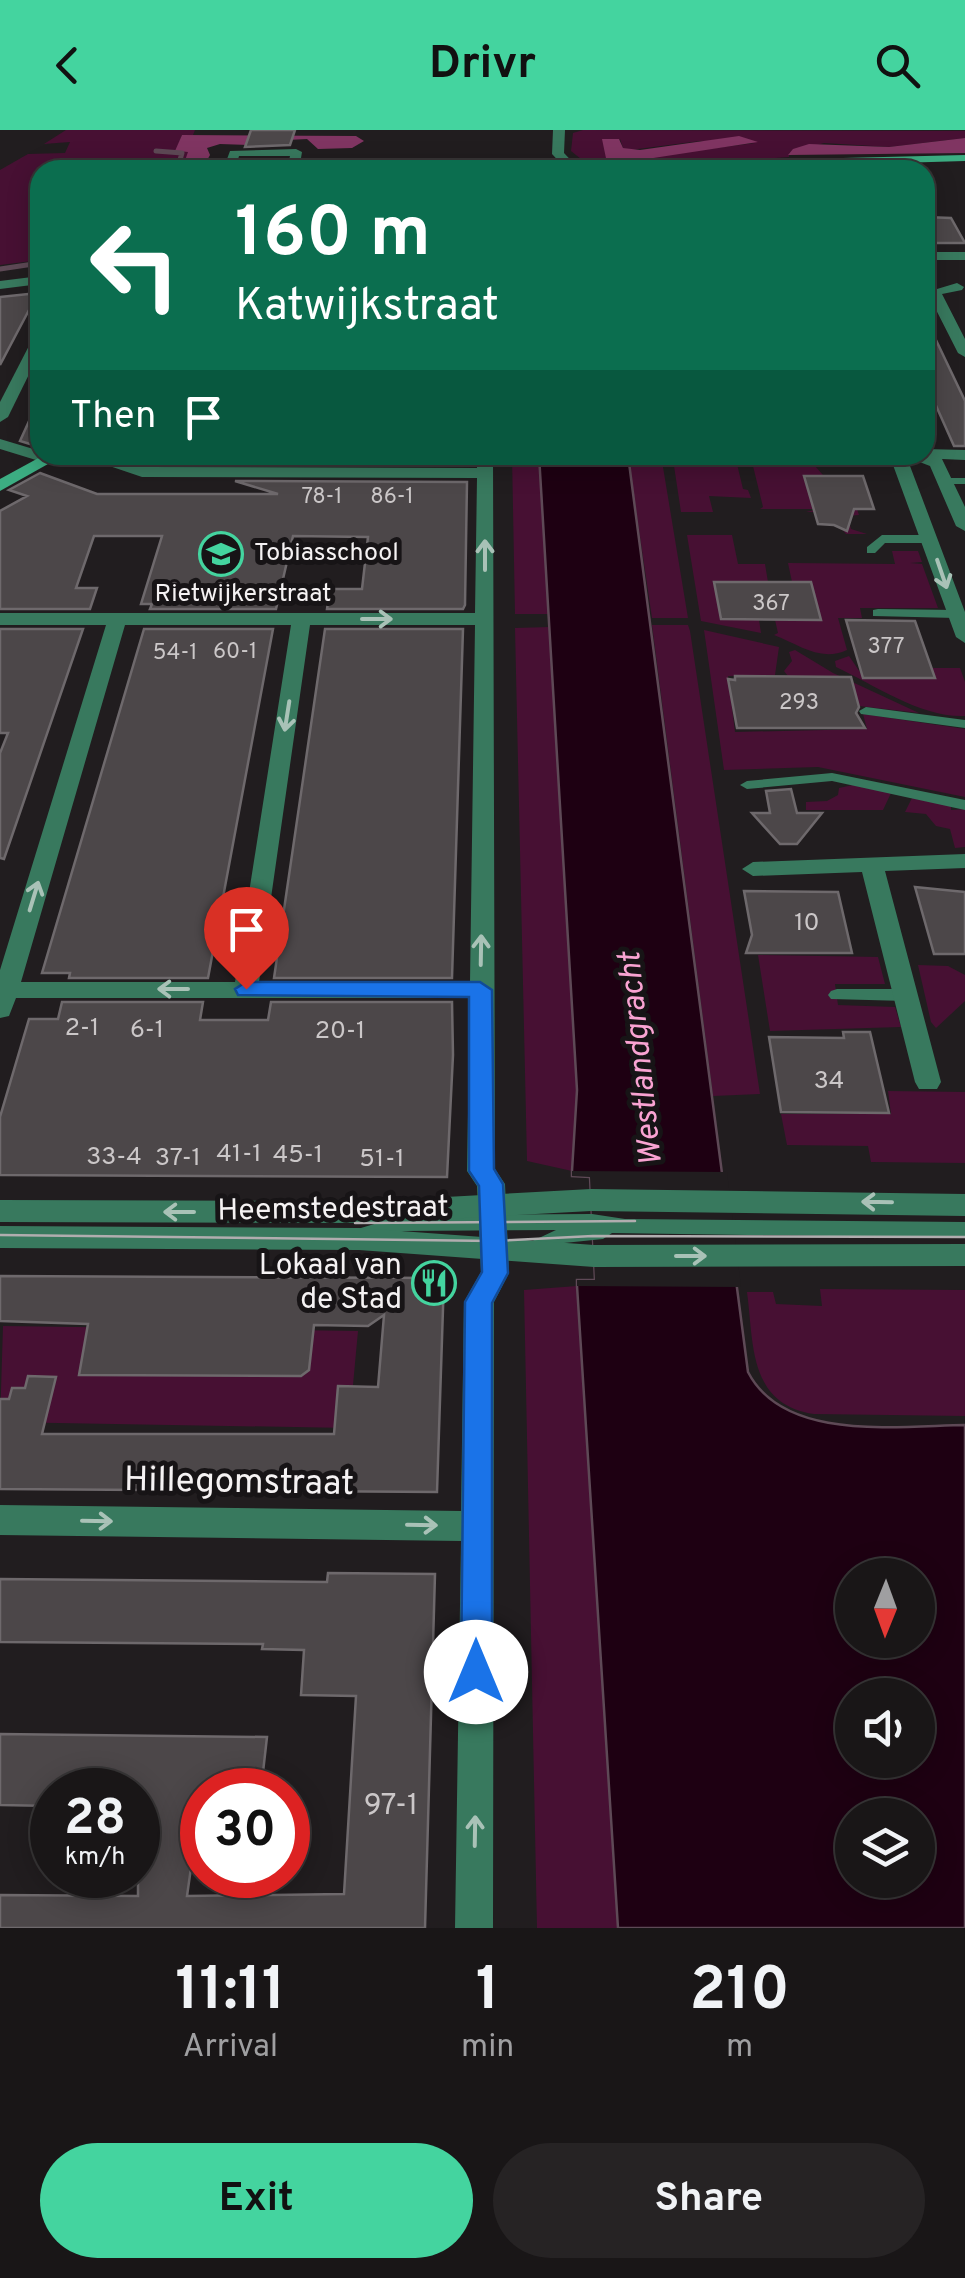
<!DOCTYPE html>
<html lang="en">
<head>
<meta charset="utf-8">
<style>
	:root { --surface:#191617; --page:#262324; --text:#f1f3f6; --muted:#9f9fa1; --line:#373536; --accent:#44d49f }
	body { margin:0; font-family:Overpass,sans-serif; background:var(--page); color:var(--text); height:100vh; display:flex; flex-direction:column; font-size:38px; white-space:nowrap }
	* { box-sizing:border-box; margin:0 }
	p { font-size:32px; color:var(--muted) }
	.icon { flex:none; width:55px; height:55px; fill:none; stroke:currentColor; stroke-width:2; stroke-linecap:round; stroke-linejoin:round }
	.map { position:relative; height:1798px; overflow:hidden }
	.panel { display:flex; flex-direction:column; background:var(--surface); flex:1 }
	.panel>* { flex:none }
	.top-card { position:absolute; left:30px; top:30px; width:905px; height:305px; border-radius:30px; box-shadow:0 5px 25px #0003,0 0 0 2px var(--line); background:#0b6e4f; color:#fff; overflow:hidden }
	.needle { width:65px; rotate:181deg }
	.controls { position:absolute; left:835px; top:1428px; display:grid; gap:20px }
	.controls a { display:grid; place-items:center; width:100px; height:100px; border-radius:50%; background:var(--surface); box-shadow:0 5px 25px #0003,0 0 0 2px var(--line); font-size:50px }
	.speed { position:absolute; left:30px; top:1638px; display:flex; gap:20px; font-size:50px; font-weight:700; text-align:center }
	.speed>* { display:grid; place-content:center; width:130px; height:130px; border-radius:50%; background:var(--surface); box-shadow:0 5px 25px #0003,0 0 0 2px var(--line); line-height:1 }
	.speed small { font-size:25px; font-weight:400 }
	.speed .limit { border:15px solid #d22; background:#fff; color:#111 }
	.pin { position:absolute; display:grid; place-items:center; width:85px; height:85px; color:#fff; margin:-102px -42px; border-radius:50% 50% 50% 0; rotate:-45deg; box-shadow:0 0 10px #0007 }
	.pin .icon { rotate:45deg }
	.me { position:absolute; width:110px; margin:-55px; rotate:0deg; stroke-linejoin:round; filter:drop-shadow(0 0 8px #0008) }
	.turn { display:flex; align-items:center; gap:35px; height:210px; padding:0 40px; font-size:45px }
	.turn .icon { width:130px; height:130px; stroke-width:2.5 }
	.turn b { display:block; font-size:70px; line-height:85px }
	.then { display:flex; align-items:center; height:95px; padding:0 40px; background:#0003; gap:20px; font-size:38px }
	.eta { display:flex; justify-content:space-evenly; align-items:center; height:170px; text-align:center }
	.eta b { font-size:60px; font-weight:700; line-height:70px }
	.primary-button { display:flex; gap:20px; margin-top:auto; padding:20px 40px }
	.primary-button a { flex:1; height:115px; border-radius:60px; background:var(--accent); color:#111; font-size:40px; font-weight:700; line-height:115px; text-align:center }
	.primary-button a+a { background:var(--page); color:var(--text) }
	header { display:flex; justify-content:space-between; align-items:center; height:130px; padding:0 40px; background:var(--accent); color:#111; font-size:45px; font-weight:700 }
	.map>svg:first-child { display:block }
	.green { fill:#471033; fill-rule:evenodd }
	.forest { fill:#803562 }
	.water { fill:#1e0012; stroke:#5e4956; stroke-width:2.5; fill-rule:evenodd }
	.pier { fill:#211d1f }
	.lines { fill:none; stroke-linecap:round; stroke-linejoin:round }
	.stream { stroke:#5e4956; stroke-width:5 }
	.building { fill:#4c4749; stroke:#6e696c; stroke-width:2.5 }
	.service { fill:#38795e; fill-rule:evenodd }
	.minor { fill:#38795e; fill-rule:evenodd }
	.tertiary { fill:#38795e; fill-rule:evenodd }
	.secondary { fill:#3cad82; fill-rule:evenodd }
	.tram { stroke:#b1adaf; stroke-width:2.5 }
	.oneway { stroke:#a9c2b7 }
	.route { fill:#1a73e8; stroke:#114b97; stroke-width:2.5 }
	.labels { text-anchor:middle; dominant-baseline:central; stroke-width:10; stroke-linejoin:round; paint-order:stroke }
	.far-number-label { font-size:22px; fill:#cbc7c8 }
	.far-poi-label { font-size:25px; fill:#f5f2f3; stroke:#171416; text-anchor:start }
	.far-street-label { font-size:25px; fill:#f5f2f3; stroke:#171416 }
	.number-label { font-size:25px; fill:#cbc7c8 }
	.street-label { font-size:30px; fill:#f5f2f3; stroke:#171416 }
	.poi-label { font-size:30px; fill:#f5f2f3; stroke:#171416; text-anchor:end }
	.near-number-label { font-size:30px; fill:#cbc7c8 }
	.water-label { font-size:32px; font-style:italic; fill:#f9a3d2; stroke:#171416 }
	.near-street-label { font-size:35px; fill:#f5f2f3; stroke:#171416 }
</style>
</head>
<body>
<header><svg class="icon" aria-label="back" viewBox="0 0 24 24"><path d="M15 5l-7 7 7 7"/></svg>Drivr<svg class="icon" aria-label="search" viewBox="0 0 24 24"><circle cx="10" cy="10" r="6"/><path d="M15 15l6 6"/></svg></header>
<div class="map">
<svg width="965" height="1798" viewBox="0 0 965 1798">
	<rect width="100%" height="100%" fill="#211d1f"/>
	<g class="green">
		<polygon points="66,0 195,0 193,5 182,5 176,21 189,22 181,40 40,40 40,130 0,135 0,40 28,24 65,23 70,12 44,14"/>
		<path d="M583,0L965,1V8L889,17L824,13L789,23V27L603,40L591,37L571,21L573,3ZM620,9L623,18L630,20L700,11L755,13L607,32Z"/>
		<polygon points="512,325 539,325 549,484 515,484"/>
		<polygon points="628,325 661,325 688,488 652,488"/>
		<polygon points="681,334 737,334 743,359 748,360 751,368 709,366 713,382 681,382 674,336"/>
		<polygon points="753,336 815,336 823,345 805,345 808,359 857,379 859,385 847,386 851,399 867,404 846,404 841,398 846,399 829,382 806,382 819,379 760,379 763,377"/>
		<polygon points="687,405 732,405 738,434 765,434 768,452 714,452 721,489 759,490 761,503 701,491"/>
		<path d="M892,421H918L922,432L910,433L922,434L938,478H860L862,488H838L847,520C820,532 800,515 774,505L778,503L775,490H820L792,452L788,433L895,434Z"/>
		<polygon points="652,495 688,495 690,501 760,964 713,966"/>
		<polygon points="550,497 577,960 572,1041 527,1031 515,498"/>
		<polygon points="704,500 779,517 775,545 728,546 735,602 867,599 863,584 965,599 965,667 818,637 724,640"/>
		<polygon points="795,520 833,543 919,583 859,576 788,546 784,541 792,531 789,522"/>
		<path d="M849,526L864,548H934L931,538H960L965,552V586C921,588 875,555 836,537L835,531Z"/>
		<polygon points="853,655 891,663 883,680 806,680 806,672 827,671 838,665 839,658"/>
		<polygon points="912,668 951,676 951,680 965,679 965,717 955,718 950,699 936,696 926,684 905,682"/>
		<polygon points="758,825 878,827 885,854 835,854 838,875 895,877 901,897 770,901"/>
		<polygon points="918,835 948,836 965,845 965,871 936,898 931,892"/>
		<polygon points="888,961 965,962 965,1033 871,1032 868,1016 787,1015 781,984 891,984"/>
		<polygon points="577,1156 618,1798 537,1798 524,1160"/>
		<path d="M820,1159L965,1160V1286L814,1284C748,1274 754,1214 747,1162H773L776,1174L822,1176Z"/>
		<polygon points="3,1196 358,1201 349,1298 0,1292"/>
	</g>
	<g class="forest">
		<polygon points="182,5 356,6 364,11 352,18 318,19 307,9 268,11 282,16 220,14 207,18 210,25 205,34 182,39 188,22 175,21"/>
		<polygon points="739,6 758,12 614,34 607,33 602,9 619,9 623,18 640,20"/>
		<polygon points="965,8 965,23 788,25 793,19 809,14 889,17"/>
	</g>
	<path class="water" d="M539,325H628L748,1242C784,1312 898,1296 965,1295V1798H618L577,1156V1150H595L590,1047L572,1046V1041L577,960ZM852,1445H918V1510H852ZM852,1565H918V1630H852ZM852,1685H918V1750H852Z"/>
	<polygon class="pier" points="572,1041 727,1042 741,1157 577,1156 577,1150 595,1150 590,1047 572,1046"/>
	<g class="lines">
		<g class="stream">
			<polyline points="156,21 182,23 177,40"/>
			<polyline points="0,139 40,133"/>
		</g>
	</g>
	<g class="building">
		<polygon points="251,0 295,0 290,15 245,17"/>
		<polygon points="242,30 285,30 283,40 239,40"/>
		<polygon points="925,87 951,88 965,113 925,113"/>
		<polygon points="38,163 0,235 0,167"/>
		<polygon points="925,187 965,271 965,316 954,316 925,251"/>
		<polygon points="40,267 40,317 20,311"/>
		<polygon points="170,325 468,325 468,334 177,333 169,331"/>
		<polygon points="40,343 97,364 278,364 235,351 467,352 465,475 463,479 327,479 330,459 362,459 368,407 293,406 276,479 150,479 152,474 141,474 162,406 94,406 76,458 97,458 90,479 0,479 0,381 27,366 9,360"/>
		<polygon points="804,346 863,346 874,379 854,379 847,401 834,395 818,394"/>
		<polygon points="714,452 811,452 821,490 721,489"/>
		<polygon points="846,490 915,491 935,548 863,548"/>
		<polygon points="0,499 83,499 4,729 0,728 0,623 8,603 0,603"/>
		<polygon points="144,499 273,499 208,848 69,848 70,843 42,843"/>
		<polygon points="325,499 463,499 452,848 274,848"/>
		<polygon points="735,546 851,547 859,577 856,583 865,598 737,598 728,549 735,550"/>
		<polygon points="791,659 797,683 822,683 797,714 780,714 752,683 770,683 766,661"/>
		<polygon points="915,757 965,762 965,824 934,824"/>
		<polygon points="744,761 838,762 852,823 746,823 752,805"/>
		<polygon points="62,872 203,872 200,890 268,890 271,872 452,872 453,925 447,1047 0,1045 0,987 29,889 58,889"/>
		<polygon points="843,902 870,902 889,983 781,982 769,907 844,908"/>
		<polygon points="0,1146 444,1148 437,1362 0,1359 0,1269 9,1269 12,1258 25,1258 28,1246 56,1247 42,1304 334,1304 338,1256 378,1257 384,1185 368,1196 314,1195 309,1240 301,1246 79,1245 88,1194 0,1191"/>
		<polygon points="328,1443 435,1444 425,1798 0,1798 0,1765 138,1766 138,1660 52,1660 52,1676 0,1675 0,1604 267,1607 261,1660 202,1660 187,1766 344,1764 356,1566 301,1565 304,1520 262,1519 263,1514 0,1512 0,1449 327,1452"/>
	</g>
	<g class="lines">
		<g class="service">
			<polygon points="965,348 965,354 946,354 940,351 946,348"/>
			<polygon points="882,405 930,405 936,409 930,413 885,413 875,423 867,423 867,417"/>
			<polygon points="878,479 956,480 962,484 956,488 873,486 873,480"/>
			<polygon points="866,577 965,590 965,598 861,584 859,581"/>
			<polygon points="832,643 965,670 965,680 832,651 747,659 740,655 747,651"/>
			<polygon points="837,859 906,859 915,865 906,871 831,869 828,865 831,861"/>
			<polygon points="592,1084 625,1089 965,1092 965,1108 612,1103 603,1109 564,1113 533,1128 526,1126 523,1120 526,1114 556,1100 404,1101 358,1114 351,1111 348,1106 351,1101 404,1085"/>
		</g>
		<g class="minor">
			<polygon points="296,19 302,22 299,40 287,40 290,26 239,26 235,40 223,40 230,21"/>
			<polygon points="40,146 40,154 0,159 0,151"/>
			<polygon points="957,153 964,157 962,160 942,164 965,209 965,227 958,223 927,162"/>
			<polygon points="40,204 40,222 8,287 0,292 0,272 33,208"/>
			<polygon points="0,309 40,321 40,325 55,326 57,329 49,334 0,319"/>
			<polygon points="925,319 965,320 965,330 942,329 965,377 965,401 956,396 930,336 917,331 910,336 965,482 965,513 956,507 893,335 904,325 925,325"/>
			<path d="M77,325H102L143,337L477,338V325H493L495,1039L505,1054L509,1143L494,1172L493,1798H455L461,1411L0,1405V1375L461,1381L464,1172L481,1142L477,1056L467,1041L470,868H16L9,886L0,888V840L106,495H0V483H475L477,348L142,347ZM125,495H291L235,852H21ZM310,495H475L470,852H259Z"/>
			<polygon points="965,724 965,738 885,741 941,952 937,959 919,959 915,952 862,742 753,746 742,739 753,732"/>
		</g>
		<g class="tertiary">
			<polygon points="553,0 565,0 564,23 580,40 567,40 552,24"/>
			<rect x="925" y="122" width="40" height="8"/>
			<polygon points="591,1059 965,1064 965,1086 591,1081 372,1093 0,1092 0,1070 372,1071"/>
			<polygon points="0,1096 359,1098 594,1115 965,1114 965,1136 594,1137 359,1120 0,1118"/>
		</g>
		<g class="secondary">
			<polygon points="965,25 965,31 660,40 758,30"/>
			<polygon points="44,325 64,325 0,361 0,349"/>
		</g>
		<g class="tram">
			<polyline points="355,1093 635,1091"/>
			<polyline points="0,1105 494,1111 593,1106 965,1107"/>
		</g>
	</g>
	<defs><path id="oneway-shaft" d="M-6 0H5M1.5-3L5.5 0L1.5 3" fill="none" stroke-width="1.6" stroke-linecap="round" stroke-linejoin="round" transform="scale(2.5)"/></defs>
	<g class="oneway">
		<use href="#oneway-shaft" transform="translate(485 425) rotate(-90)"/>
		<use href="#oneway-shaft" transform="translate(942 444) rotate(71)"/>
		<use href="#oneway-shaft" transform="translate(377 489)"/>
		<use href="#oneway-shaft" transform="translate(287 586) rotate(99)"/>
		<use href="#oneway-shaft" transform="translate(34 766) rotate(-73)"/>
		<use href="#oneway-shaft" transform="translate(481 820) rotate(-89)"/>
		<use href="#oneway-shaft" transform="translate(173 859) rotate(180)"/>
		<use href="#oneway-shaft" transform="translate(877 1072) rotate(-179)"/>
		<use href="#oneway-shaft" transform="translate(179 1082) rotate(-180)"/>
		<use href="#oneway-shaft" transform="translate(691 1126)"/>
		<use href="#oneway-shaft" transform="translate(97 1391) rotate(1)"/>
		<use href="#oneway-shaft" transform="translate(422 1395) rotate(1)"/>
		<use href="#oneway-shaft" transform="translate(475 1701) rotate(-89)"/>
	</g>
	<polygon class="route" points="246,852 480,852 492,860 494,1039 503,1054 508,1143 492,1173 492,1542 488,1553 476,1557 465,1553 461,1542 465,1172 482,1142 479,1056 469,1041 469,867 238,865 235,859"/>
	<defs>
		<g id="school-ring" transform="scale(2.25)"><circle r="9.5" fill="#171416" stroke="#44d49f" stroke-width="1.5"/><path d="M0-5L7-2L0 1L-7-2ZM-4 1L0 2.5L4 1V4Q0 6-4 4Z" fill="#44d49f"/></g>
		<g id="restaurant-ring" transform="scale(2.25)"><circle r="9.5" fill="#171416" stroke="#44d49f" stroke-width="1.5"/><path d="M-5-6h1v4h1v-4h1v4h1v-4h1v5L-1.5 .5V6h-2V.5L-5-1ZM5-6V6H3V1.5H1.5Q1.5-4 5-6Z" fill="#44d49f"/></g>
	</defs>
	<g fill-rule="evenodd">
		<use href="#school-ring" x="221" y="424"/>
		<use href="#restaurant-ring" x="434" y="1153"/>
	</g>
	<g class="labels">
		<g class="far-number-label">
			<text x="322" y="367">78-1</text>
			<text x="392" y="367">86-1</text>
			<text x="771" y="474">367</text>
			<text x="886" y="517">377</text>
			<text x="235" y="522">60-1</text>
			<text x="175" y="523">54-1</text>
			<text x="799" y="573">293</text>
		</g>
		<g class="far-poi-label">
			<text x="254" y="424">Tobiasschool</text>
		</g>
		<g class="far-street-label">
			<text x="243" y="465">Rietwijkerstraat</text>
		</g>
		<g class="number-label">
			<text x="807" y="794">10</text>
			<text x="82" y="899">2-1</text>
			<text x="147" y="901">6-1</text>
			<text x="340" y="902">20-1</text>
			<text x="829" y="952">34</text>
			<text x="239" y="1025">41-1</text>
			<text x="298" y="1026">45-1</text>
			<text x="114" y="1028">33-4</text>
			<text x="178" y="1029">37-1</text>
			<text x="382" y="1030">51-1</text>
		</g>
		<g class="street-label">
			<text transform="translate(333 1080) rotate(-1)">Heemstedestraat</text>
		</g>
		<g class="poi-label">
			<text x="402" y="1136">Lokaal van<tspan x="402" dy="34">de Stad</tspan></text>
		</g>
		<g class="near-number-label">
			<text x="391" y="1676">97-1</text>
		</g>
		<g class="water-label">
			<text transform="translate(642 929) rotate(-96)">Westlandgracht</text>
		</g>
		<g class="near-street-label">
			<text transform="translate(239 1353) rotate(1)">Hillegomstraat</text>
		</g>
	</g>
</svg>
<div class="controls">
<a><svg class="needle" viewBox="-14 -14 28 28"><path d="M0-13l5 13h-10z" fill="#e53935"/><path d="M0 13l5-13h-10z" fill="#9f9fa1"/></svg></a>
<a><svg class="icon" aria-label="sound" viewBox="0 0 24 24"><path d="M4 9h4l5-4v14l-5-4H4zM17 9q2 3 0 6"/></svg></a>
<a><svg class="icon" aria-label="layers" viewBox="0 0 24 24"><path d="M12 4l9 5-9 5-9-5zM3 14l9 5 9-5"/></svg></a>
</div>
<div class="speed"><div>28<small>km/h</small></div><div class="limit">30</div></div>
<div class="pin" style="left:246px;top:859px;background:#d93025"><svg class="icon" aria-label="arrive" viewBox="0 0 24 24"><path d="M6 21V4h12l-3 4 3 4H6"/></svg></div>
<svg class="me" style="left:476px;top:1542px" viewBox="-20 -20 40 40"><circle r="19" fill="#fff"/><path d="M0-13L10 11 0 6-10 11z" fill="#1a73e8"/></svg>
<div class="top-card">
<div class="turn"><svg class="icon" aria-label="left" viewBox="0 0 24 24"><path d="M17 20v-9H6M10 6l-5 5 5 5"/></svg><div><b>160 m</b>Katwijkstraat</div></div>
<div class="then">Then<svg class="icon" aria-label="arrive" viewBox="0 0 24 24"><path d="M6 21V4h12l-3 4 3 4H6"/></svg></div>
</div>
</div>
<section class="panel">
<div class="eta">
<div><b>11:11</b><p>Arrival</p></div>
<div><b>1</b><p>min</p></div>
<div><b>210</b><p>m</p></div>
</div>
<div class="primary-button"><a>Exit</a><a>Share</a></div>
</section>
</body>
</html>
